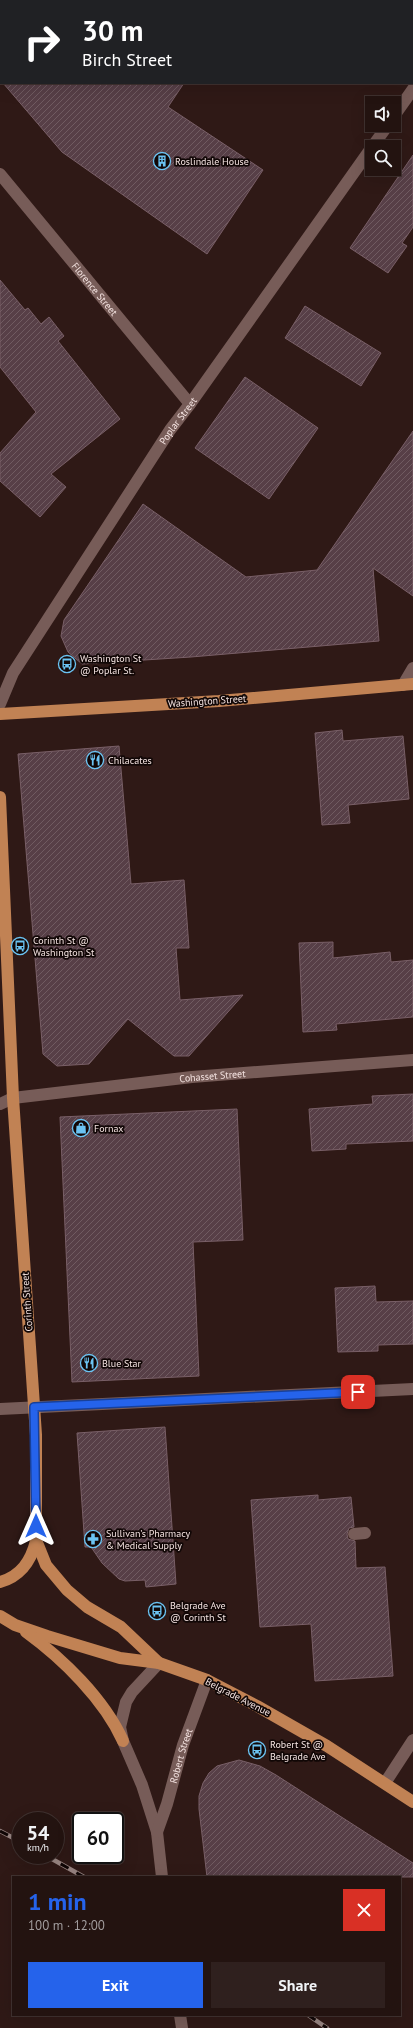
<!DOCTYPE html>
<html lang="en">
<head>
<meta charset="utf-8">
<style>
	:root { --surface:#231310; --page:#2f201e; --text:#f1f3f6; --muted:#a39e9f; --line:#403230; --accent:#2563eb }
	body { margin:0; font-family:"PT Sans",sans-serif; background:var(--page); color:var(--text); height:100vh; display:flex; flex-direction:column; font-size:15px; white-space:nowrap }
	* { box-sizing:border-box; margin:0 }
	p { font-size:13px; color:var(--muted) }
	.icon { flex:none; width:22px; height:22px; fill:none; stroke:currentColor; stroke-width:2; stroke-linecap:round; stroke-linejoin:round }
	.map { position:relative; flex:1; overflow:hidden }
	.drawer { position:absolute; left:12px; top:1876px; width:389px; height:140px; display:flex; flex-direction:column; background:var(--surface); border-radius:0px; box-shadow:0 4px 16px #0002,0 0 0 1px var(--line) }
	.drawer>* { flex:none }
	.top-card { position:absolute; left:0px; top:0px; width:413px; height:84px; box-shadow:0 4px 16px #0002,0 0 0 1px var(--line); background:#202124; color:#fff; overflow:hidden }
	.controls { position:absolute; left:365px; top:96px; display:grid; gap:8px }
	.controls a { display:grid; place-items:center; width:36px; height:36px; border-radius:0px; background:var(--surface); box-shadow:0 4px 16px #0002,0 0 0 1px var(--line); font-size:20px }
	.speed { position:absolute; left:12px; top:1812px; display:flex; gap:8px; font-size:20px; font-weight:700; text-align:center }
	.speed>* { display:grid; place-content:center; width:52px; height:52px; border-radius:50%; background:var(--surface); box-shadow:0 4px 16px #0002,0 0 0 1px var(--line); line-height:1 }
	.speed small { font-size:10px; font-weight:400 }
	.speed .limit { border:2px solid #111; border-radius:6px; background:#fff; color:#111 }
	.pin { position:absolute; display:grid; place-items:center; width:34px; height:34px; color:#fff; margin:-17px; border-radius:8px; box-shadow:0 2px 6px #0006 }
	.me { position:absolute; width:44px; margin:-22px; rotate:0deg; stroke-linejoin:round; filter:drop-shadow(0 0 3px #0008) }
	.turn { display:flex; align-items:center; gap:14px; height:84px; padding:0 16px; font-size:18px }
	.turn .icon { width:52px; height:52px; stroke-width:2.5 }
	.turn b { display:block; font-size:28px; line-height:34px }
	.round { display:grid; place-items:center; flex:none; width:42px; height:42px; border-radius:0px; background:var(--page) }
	.head { display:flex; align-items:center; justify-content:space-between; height:68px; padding:0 16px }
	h1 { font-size:24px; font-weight:600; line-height:30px; color:var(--accent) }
	.cta { display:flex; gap:8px; margin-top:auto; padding:8px 16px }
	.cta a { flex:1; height:46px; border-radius:0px; background:var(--accent); color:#fff; font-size:16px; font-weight:600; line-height:46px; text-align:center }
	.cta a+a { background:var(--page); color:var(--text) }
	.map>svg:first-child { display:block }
	.building { fill:url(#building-hatch); stroke:#795f67 }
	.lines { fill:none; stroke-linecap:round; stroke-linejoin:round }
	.lane { stroke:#775c58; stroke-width:12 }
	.street { stroke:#775c58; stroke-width:12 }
	.secondary { stroke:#775c58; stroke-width:12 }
	.primary { stroke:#c18254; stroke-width:12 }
	.rail-casing { stroke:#988582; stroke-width:4.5 }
	.rail { stroke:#110706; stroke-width:3; stroke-dasharray:9; stroke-linecap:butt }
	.route-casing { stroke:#184099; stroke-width:10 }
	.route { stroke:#2563eb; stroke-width:7 }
	.labels { text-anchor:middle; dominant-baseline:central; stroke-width:3.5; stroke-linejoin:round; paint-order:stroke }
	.poi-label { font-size:10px; fill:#f5e4e2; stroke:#110706; text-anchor:start }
	.street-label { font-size:10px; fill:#f5e4e2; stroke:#110706 }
</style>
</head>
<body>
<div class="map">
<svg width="413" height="2028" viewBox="0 0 413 2028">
	<defs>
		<pattern id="building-hatch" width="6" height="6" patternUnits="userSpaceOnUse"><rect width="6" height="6" fill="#573f47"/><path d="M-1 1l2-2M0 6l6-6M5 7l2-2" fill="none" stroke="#705b61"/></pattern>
	</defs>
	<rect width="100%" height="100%" fill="#2f1916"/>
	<g class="building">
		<polygon points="3,83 184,83 168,107 263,170 207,254 62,152"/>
		<polygon points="413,155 413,227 402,243 407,246 388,273 350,248"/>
		<polygon points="0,280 25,310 28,308 41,324 49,317 64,336 58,341 120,419 51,474 66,487 40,517 0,481 0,453 36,412 0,367"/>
		<polygon points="305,306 381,353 361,386 285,338"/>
		<polygon points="245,377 318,428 269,499 195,448"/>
		<polygon points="413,431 413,596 373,568 379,641 191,657 82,664 68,652 61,636 64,620 143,504 246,577 317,570"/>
		<polygon points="342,730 343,741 403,736 409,799 348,805 350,823 322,825 315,733"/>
		<polygon points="119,746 131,884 184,880 189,948 176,948 180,1000 243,995 189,1056 174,1056 128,1019 89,1064 57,1066 43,1054 18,754"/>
		<polygon points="333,942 333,958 390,952 391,962 413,960 413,1017 336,1024 337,1030 303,1032 299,943"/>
		<polygon points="413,1094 413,1141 346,1144 346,1149 312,1151 309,1109 373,1104 372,1096"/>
		<polygon points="237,1109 243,1240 193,1242 199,1376 72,1382 60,1117"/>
		<polygon points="375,1286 376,1302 413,1301 413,1344 378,1345 378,1351 338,1352 335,1288"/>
		<polygon points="165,1427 176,1584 146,1587 145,1580 125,1581 119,1579 102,1563 91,1547 85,1547 77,1433"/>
		<polygon points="318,1495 318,1500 351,1497 354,1527 349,1528 347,1534 348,1539 355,1541 356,1568 385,1567 393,1676 315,1681 311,1624 260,1627 251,1500"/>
		<polygon points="239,1760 260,1766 276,1775 413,1863 413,1877 207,1877 199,1809 199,1796 203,1783 209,1773 217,1766"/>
	</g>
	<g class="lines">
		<polyline class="lane" points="354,1534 365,1533"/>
		<g class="street">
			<path id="s1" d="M0,174L190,404"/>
			<polyline points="403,685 413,668"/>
			<path id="s2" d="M0,1104L13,1098L192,1077L413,1060"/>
			<polyline points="0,1409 413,1389"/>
			<polyline points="385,1783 413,1740"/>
		</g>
		<g class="secondary">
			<polyline points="394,116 413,89"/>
			<polyline points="372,147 388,125"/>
			<path id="s3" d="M0,704L13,673L170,430L190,404L372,147"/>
			<polyline points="159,1663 132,1692 126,1702 120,1727 123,1741 142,1785 157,1832 162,1877"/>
			<path id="s4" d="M157,1832L167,1804L183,1745L207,1680"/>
			<polyline points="180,2015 182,2028"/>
		</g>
		<g class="primary">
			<polyline points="0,714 219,701 413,684"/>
			<polyline points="0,797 13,1098 36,1435 36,1540 46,1565 67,1590 87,1607 121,1627 159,1663"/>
			<path d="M0,1582C21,1576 31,1561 36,1541"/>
			<polyline points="0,1616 15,1625 47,1636 120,1658 159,1663 207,1680 257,1706 327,1746 413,1802"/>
			<path d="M26,1632C63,1659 104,1699 123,1741"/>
		</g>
		<g class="rail-casing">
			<g id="rail">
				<polyline points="0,1831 21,1842"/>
				<polyline points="45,1855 84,1877"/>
				<polyline points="308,2015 327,2028"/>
			</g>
		</g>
		<use href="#rail" class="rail"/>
	</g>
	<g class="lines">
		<g class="route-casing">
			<polyline id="route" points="36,1526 34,1407 358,1392"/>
		</g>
		<use href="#route" class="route"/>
	</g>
	<defs>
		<g id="building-ring" transform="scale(0.9)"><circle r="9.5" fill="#110706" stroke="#6bc3f2" stroke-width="1.5"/><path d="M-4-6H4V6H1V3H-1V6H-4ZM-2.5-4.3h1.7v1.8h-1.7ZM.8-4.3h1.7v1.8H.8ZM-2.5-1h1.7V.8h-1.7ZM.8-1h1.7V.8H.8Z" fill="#6bc3f2"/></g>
		<g id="bus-ring" transform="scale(0.9)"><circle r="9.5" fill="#110706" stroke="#6bc3f2" stroke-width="1.5"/><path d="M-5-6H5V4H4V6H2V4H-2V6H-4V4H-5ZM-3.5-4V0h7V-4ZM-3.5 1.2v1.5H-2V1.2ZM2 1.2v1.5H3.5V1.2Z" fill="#6bc3f2"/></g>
		<g id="restaurant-ring" transform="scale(0.9)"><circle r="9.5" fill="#110706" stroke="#6bc3f2" stroke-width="1.5"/><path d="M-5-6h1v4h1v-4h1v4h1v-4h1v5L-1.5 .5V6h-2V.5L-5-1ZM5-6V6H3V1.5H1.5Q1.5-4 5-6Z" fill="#6bc3f2"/></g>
		<g id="shop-ring" transform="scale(0.9)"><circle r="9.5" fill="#110706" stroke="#6bc3f2" stroke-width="1.5"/><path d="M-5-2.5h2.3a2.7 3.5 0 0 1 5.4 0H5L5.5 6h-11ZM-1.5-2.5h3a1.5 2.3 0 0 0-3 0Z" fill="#6bc3f2"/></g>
		<g id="pharmacy-ring" transform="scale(0.9)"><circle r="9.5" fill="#110706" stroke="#6bc3f2" stroke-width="1.5"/><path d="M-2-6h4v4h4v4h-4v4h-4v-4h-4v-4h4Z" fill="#6bc3f2"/></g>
	</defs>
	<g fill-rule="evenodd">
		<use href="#building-ring" x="162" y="161"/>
		<use href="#bus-ring" x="67" y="664"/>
		<use href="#restaurant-ring" x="95" y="760"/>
		<use href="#bus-ring" x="20" y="946"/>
		<use href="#shop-ring" x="81" y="1128"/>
		<use href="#restaurant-ring" x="89" y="1363"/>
		<use href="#pharmacy-ring" x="93" y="1539"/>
		<use href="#bus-ring" x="157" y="1611"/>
		<use href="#bus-ring" x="257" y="1750"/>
	</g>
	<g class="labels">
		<g class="poi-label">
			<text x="175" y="161">Roslindale House</text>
			<text x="80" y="658">Washington St<tspan x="80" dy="12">@ Poplar St.</tspan></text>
			<text x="108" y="760">Chilacates</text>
			<text x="33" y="940">Corinth St @<tspan x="33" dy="12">Washington St</tspan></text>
			<text x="94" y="1128">Fornax</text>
			<text x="102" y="1363">Blue Star</text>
			<text x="106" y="1533">Sullivan’s Pharmacy<tspan x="106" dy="12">&amp; Medical Supply</tspan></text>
			<text x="170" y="1605">Belgrade Ave<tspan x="170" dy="12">@ Corinth St</tspan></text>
			<text x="270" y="1744">Robert St @<tspan x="270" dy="12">Belgrade Ave</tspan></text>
		</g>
		<g class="street-label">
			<text stroke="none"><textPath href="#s1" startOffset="149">Florence Street</textPath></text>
			<text stroke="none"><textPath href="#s3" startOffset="335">Poplar Street</textPath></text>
			<text transform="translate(207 701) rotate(-4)">Washington Street</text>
			<text stroke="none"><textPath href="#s2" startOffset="215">Cohasset Street</textPath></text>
			<text transform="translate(27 1302) rotate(-94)">Corinth Street</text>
			<text transform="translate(238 1697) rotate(27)">Belgrade Avenue</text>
			<text stroke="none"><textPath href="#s4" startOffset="80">Robert Street</textPath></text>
		</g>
	</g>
</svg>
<div class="controls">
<a><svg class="icon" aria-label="sound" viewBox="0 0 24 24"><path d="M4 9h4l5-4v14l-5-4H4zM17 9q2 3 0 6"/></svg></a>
<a><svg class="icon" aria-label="search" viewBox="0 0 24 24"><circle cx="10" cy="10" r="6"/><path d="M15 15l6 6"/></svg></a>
</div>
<div class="speed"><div>54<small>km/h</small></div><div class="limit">60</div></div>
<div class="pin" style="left:358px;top:1392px;background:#d93025"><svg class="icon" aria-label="arrive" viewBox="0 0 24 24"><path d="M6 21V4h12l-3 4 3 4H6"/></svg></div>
<svg class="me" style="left:36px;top:1526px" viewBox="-20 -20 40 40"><path d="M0-17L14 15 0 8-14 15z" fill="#2563eb" stroke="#fff" stroke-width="4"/></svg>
<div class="top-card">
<div class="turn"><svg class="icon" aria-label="right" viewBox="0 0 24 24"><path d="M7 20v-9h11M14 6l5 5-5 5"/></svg><div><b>30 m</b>Birch Street</div></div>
</div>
<section class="drawer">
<div class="head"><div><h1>1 min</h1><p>100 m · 12:00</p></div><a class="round" style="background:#d93025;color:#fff"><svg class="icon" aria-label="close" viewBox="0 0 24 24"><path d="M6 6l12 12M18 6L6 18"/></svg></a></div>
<div class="cta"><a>Exit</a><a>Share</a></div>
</section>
</div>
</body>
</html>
